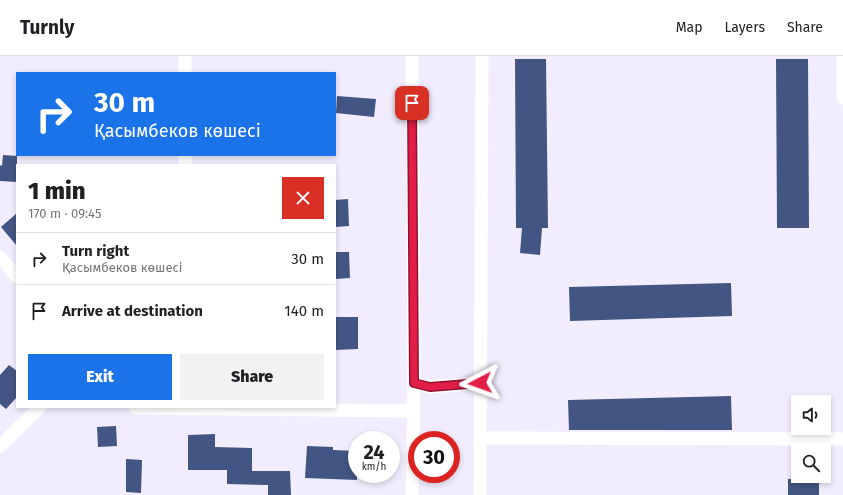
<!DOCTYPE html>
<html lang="en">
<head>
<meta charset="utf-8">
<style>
	:root { --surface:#fff; --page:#f2f2f2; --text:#202124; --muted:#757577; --line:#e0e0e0; --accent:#1a73e8 }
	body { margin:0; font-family:"Fira Sans",sans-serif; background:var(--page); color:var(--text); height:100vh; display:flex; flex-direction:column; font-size:15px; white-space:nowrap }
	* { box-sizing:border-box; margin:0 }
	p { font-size:13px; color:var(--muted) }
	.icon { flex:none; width:22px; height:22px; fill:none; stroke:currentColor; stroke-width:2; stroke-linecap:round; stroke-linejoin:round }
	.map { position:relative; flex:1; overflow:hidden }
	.panel { position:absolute; left:16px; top:108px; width:320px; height:244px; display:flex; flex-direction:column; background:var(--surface); border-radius:0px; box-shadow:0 2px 6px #0003 }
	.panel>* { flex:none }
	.banner { position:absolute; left:16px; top:16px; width:320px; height:84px; border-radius:0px; box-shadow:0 2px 6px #0003; background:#1a73e8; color:#fff; overflow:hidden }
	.buttons { position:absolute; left:791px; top:339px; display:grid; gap:8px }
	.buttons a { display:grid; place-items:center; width:40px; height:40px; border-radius:0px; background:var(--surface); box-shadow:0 2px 6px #0003; font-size:20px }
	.speed { position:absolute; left:348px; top:375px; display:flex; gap:8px; font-size:20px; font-weight:700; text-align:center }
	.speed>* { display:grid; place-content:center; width:52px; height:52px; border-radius:50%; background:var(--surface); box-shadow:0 2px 6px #0003; line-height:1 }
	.speed small { font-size:10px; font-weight:400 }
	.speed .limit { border:6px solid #d22; background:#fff; color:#111 }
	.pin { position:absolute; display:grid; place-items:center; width:34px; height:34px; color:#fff; margin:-17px; border-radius:8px; box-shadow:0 2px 6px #0006 }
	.me { position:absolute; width:44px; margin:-22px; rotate:266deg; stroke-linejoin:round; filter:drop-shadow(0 0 3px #0008) }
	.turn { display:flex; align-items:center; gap:14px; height:84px; padding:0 12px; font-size:18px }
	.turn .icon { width:52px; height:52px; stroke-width:2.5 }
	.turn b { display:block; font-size:28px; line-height:34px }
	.round { display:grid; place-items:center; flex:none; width:42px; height:42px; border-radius:0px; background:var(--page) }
	.summary { display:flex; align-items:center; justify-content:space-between; height:68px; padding:0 12px }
	h1 { font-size:24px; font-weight:800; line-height:30px }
	.button { display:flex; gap:8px; margin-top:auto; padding:8px 12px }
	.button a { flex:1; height:46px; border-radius:0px; background:var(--accent); color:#fff; font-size:16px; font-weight:800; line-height:46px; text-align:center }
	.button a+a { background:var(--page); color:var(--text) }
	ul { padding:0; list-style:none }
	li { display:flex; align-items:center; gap:12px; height:52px; padding:0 12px; border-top:1px solid var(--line) }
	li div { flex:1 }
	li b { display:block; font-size:15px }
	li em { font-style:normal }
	header { display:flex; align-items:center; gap:24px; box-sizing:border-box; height:56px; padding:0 20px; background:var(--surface); border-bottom:1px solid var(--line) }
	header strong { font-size:19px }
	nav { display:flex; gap:22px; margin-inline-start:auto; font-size:14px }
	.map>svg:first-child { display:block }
	.building { fill:#435582 }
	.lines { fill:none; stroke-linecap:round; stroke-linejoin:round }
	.minor { stroke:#fff; stroke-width:13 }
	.route-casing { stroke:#92132f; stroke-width:10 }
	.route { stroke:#e11d48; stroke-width:7 }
</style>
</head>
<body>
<header>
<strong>Turnly</strong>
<nav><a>Map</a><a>Layers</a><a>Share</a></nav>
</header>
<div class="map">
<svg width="843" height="439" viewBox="0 0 843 439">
	<rect width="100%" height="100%" fill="#f2edfe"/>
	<g class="building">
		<polygon points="515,3 546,3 548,172 542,172 540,199 520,197 522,172 516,172"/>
		<polygon points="776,3 808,3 809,172 777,172"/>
		<polygon points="337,40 376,43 374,61 336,57"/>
		<polygon points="3,99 17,100 17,126 0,125 0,109 2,110"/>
		<polygon points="348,143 349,170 335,171 335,144"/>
		<polygon points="17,157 17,190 1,171"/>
		<polygon points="335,196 349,196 350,222 335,223"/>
		<polygon points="731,227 732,260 570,265 569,231"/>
		<polygon points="335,261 358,261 358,293 335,294"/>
		<polygon points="9,309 17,315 17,341 6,353 0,348 0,319"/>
		<polygon points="731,340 732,374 569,374 568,344"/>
		<polygon points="116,370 117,390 98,391 97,371"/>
		<polygon points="215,378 215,391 252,392 252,415 290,415 291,439 268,439 268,429 227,428 227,414 188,414 188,379"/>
		<polygon points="307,390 333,391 333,394 357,395 357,424 305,422"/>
		<polygon points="126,403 142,404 141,437 126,436"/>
		<polygon points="819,422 819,439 788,439 788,423"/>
	</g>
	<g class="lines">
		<g class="minor">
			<polyline points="843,0 843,42"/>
			<polyline points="185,17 185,0"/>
			<polyline points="185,109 185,99"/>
			<polyline points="0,201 17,221"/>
			<polyline points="414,327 430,331 481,327"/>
			<polyline points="135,351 136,352 413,355"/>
			<polyline points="480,382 843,383"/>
			<polyline points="0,390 40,351"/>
			<polyline points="412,439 414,327 412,0"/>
			<polyline points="480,439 482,0"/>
		</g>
	</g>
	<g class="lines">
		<g class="route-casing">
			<polyline id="route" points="412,47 414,327 430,331 480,327"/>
		</g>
		<use href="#route" class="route"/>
	</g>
</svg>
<div class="buttons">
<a><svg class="icon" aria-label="sound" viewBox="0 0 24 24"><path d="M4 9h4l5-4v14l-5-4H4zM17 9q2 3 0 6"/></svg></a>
<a><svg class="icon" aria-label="search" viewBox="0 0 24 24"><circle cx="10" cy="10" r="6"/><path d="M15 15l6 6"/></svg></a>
</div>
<div class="speed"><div>24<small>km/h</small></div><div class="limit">30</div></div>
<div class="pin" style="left:412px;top:47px;background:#d93025"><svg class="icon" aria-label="arrive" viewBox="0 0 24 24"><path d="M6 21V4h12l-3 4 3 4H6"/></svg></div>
<svg class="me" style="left:480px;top:327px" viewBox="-20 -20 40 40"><path d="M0-17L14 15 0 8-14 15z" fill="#e11d48" stroke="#fff" stroke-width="4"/></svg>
<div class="banner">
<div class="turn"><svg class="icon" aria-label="right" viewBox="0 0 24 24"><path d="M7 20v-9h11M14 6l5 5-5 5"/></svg><div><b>30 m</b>Қасымбеков көшесі</div></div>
</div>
<section class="panel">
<div class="summary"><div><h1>1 min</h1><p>170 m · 09:45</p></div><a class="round" style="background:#d93025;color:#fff"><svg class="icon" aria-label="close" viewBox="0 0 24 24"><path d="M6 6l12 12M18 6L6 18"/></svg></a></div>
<ul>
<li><svg class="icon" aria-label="right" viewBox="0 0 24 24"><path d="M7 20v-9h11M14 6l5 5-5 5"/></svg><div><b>Turn right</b><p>Қасымбеков көшесі</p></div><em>30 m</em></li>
<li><svg class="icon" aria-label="arrive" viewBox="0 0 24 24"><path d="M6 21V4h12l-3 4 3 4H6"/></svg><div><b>Arrive at destination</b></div><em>140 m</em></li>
</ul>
<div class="button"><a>Exit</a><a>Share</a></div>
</section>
</div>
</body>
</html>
